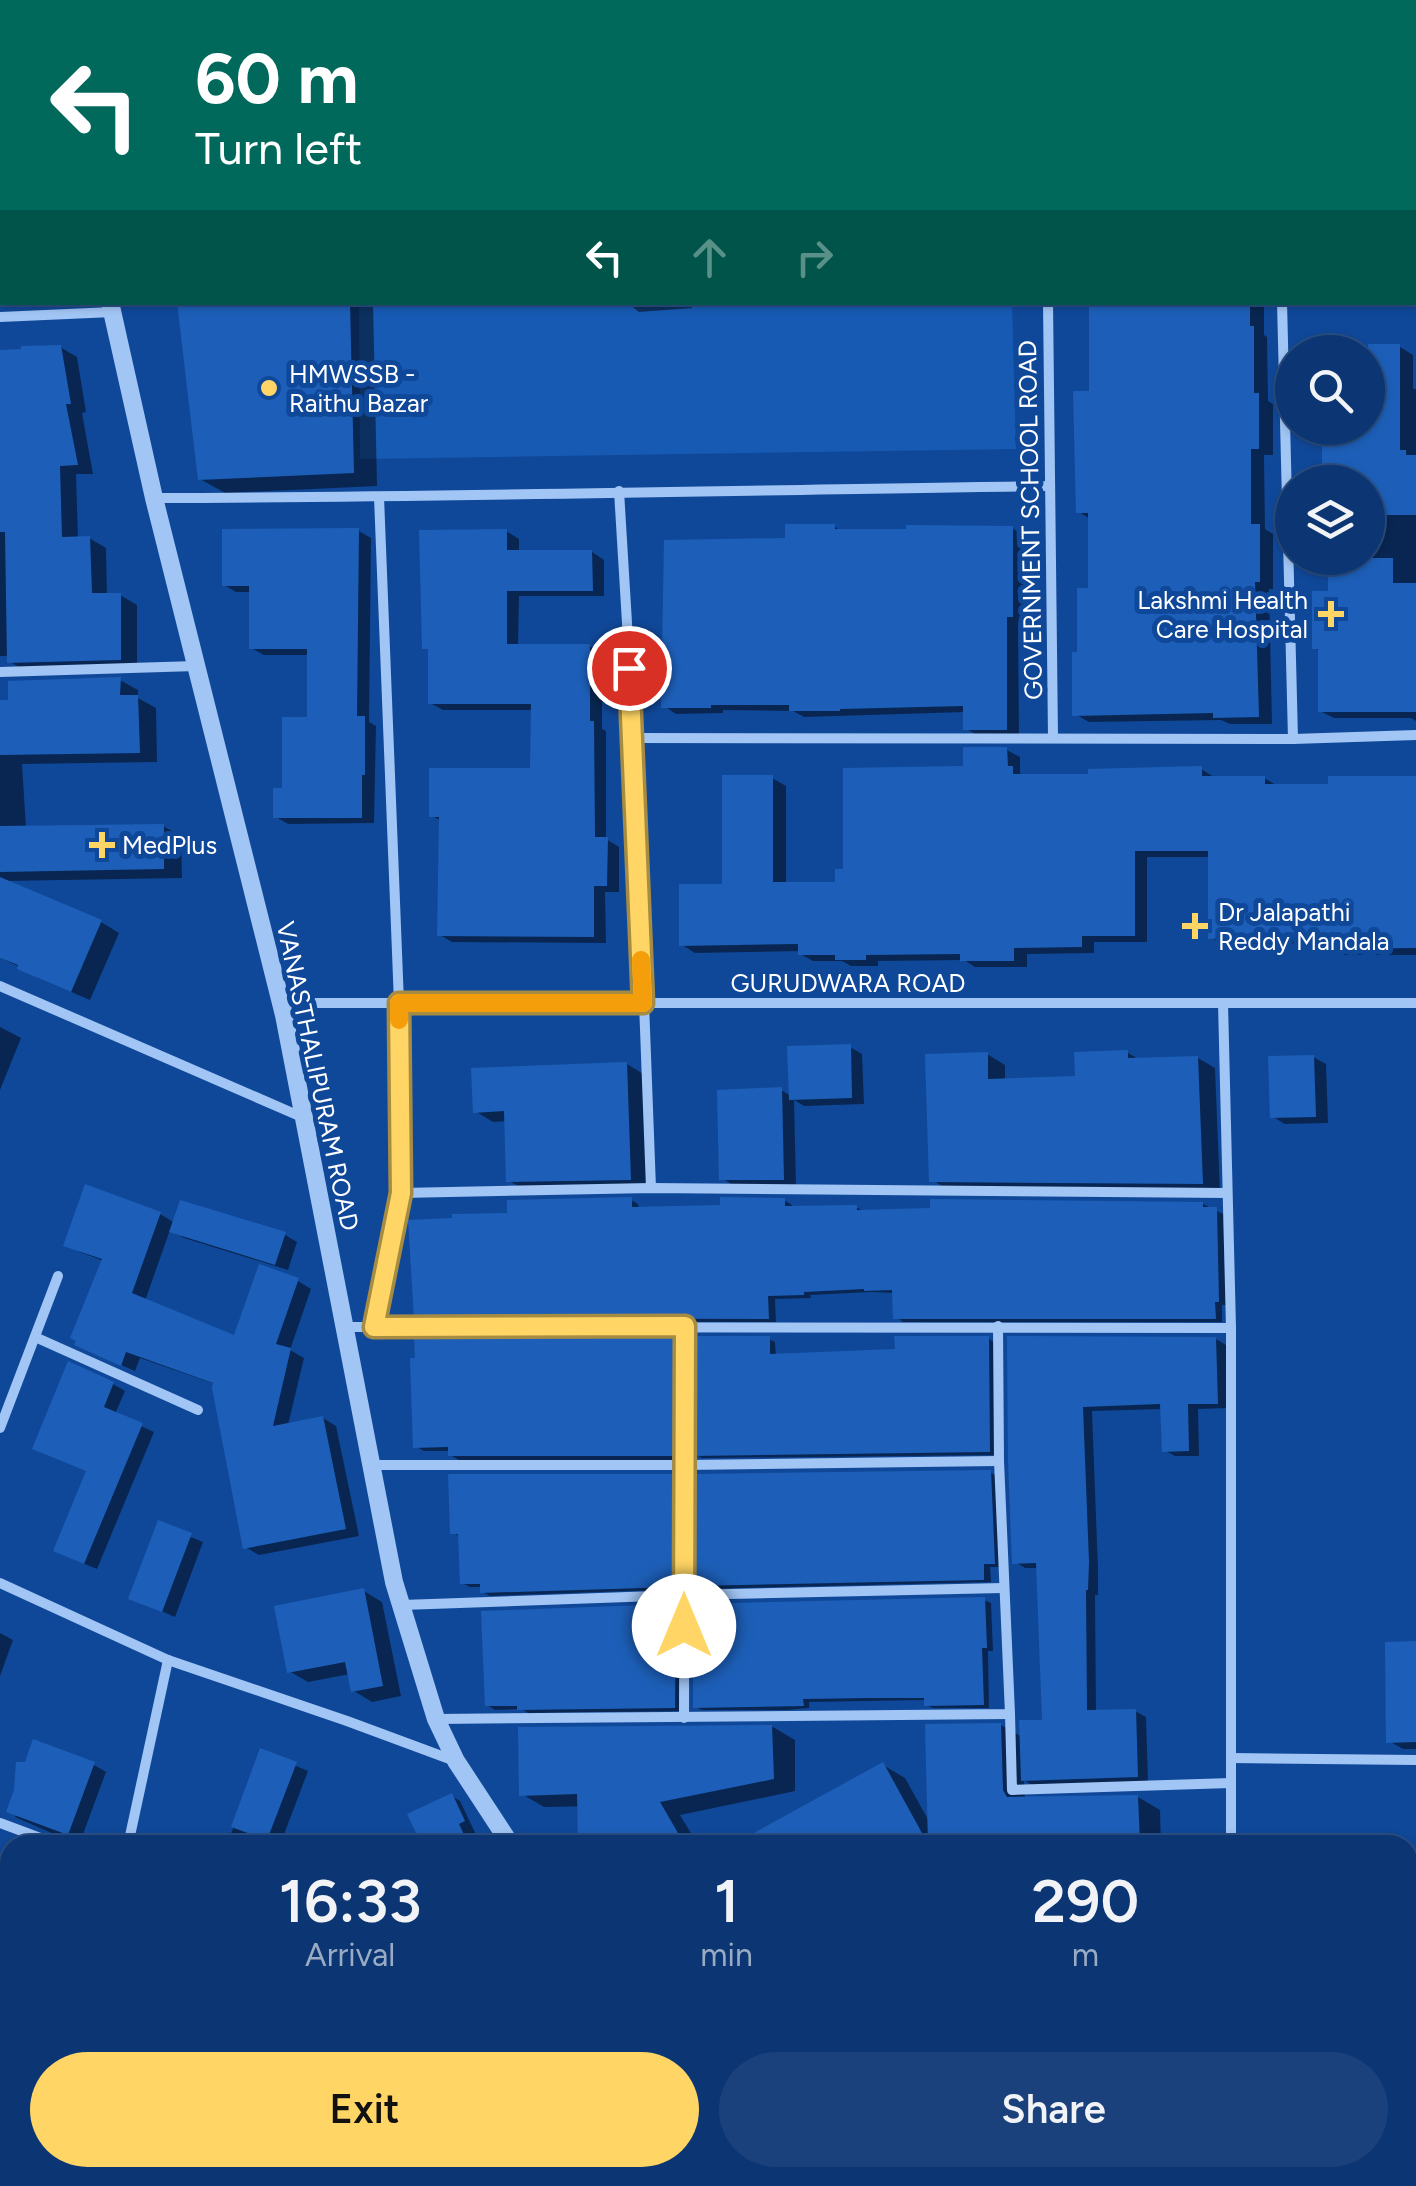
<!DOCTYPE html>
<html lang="en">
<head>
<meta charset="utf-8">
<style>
	:root { --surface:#0c3673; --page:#1a417b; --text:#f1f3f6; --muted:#9aabc4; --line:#2c5085; --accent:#ffd665 }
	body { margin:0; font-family:Figtree,sans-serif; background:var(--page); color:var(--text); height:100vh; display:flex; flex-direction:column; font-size:38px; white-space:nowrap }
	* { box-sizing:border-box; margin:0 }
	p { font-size:32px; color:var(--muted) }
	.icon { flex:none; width:55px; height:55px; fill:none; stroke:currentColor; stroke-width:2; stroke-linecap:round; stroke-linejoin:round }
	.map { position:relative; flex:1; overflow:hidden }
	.panel { position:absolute; left:0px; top:1835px; width:1418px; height:352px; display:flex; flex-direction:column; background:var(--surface); border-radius:30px 30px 0 0; box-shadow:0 2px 8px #0004,0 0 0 2px var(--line) }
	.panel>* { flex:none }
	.guide { position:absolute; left:0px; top:0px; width:1418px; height:305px; box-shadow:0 2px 8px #0004,0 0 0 2px var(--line); background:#00695c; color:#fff; overflow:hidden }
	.controls { position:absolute; left:1275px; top:335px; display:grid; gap:20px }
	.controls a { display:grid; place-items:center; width:110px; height:110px; border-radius:50%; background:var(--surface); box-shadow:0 2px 8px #0004,0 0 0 2px var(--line); font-size:50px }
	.pin { position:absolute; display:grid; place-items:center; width:85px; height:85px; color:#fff; margin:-42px; border:5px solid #fff; border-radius:50%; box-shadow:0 2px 10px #0007 }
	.me { position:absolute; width:110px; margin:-55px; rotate:0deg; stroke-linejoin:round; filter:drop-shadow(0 0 8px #0008) }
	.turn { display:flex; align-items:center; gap:35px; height:210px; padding:0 30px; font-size:45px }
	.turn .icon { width:130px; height:130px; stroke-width:2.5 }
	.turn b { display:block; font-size:70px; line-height:85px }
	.lanes { display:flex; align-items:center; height:95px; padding:0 30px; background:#0003; justify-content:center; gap:50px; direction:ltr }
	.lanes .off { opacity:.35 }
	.eta { display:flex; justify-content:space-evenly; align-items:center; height:170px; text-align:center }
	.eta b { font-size:60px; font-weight:600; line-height:70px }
	.primary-button { display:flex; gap:20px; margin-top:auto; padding:20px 30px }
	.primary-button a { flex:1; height:115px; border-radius:60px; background:var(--accent); color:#111; font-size:40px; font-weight:600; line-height:115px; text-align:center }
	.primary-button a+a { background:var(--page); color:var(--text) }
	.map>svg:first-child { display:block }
	.green { fill:#175ab3 }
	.shadow { fill:#0007 }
	.building { fill:#1d5fb8 }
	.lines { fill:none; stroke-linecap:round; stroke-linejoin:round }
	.service { stroke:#a1c5f4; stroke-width:8 }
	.minor { stroke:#a1c5f4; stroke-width:10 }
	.tertiary { stroke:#a1c5f4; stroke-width:18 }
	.route-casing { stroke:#a68b42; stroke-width:25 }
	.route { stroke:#ffd665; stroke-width:18 }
	.slow { stroke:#f59e0b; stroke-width:18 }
	.poi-dot { fill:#ffd665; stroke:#104899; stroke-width:4 }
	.labels { text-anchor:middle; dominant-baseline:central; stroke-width:10; stroke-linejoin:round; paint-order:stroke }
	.poi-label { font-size:25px; fill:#fff; stroke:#104899; text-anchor:start }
	.street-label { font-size:25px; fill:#fff; stroke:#104899 }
</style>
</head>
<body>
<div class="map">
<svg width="1416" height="2186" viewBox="0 0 1416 2186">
	<rect width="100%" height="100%" fill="#104899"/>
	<polygon class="green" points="359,303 1012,303 1016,449 360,459"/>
	<g class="shadow">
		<rect x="419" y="0" width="471" height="2"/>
		<rect x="951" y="0" width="75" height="2"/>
		<polygon points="0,8 2,9 2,111 0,111"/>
		<rect x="1415" y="194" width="1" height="67"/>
		<polygon points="179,302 373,302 377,486 225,493 200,479"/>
		<polygon points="626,302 691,302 692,308 639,312"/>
		<polygon points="1080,302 1264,302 1264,335 1267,337 1268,401 1273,404 1273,455 1264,455 1265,529 1273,534 1273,589 1269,589 1272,724 1230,724 1221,720 1089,722 1075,714 1080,654 1091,590 1090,519 1079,512 1091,394 1092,309"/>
		<polygon points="60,347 77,357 86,412 82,413 93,474 76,474 78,539 89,538 106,548 107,596 120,595 137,605 137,668 26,671 10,662 10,656 0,656 0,353"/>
		<polygon points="1330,347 1400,347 1413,355 1413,389 1416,389 1416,721 1411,718 1334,718 1320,711 1320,651 1314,648 1330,593 1330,558 1368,558 1368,482 1325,482 1324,447 1318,444 1318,428 1368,428 1368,352 1330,352"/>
		<polygon points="835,527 843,532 1012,528 1025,536 1024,623 1018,623 1019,736 977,735 965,728 965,712 804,717 793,711 723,710 723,713 676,714 664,706 788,540"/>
		<polygon points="359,531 371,538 369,722 376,726 374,823 288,824 276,817 309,719 309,655 264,655 251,648 251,592 236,592 224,585"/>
		<polygon points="506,531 519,539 519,552 592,552 604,560 604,596 519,596 518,646 589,646 602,653 602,729 606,731 606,839 619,847 619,892 605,892 606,943 452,942 440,935 442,821 432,816 533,770 533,710 443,710 430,703 430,650 424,647"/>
		<polygon points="120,680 138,690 138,698 156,708 157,762 22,764 26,828 163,826 181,836 182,878 4,881 101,922 119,933 90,1000 38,978 20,967 0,958 0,703"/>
		<polygon points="1007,750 1020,757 1020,773 1027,777 1091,777 1201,769 1214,777 1264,778 1278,786 1331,786 1416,779 1416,955 1344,955 1331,947 1331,943 1223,945 1210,937 1210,857 1147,857 1147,942 1094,942 1094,953 1027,954 1027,967 975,967 964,960 878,961 878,966 851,966 842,961 813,961 800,954 800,951 695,953 682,945 725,886 772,778 786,786 786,885 837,884 846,872 965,769"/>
		<polygon points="0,1027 21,1038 0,1090"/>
		<polygon points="850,1047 862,1054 864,1104 804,1106 794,1100 796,1186 734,1186 722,1178 781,1090 791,1096"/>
		<polygon points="1128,1053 1140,1060 1198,1058 1215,1068 1220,1193 949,1190 932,1180 987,1054 1005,1065 1005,1081 1078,1078"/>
		<polygon points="1313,1057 1326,1064 1328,1123 1285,1124 1273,1117"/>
		<polygon points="627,1064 645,1075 649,1189 527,1191 509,1181 507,1121 493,1122 475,1111"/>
		<polygon points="631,1200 638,1204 639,1209 722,1207 784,1200 792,1205 792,1208 856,1207 865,1212 1203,1204 1223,1214 1226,1305 1222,1305 1222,1322 903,1322 896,1317 895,1293 871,1292 810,1295 811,1298 775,1299 776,1322 424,1321 416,1317 510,1216"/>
		<polygon points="160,1214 175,1223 285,1235 297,1242 288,1270 184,1238 170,1230 145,1301 236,1339 298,1281 311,1289 290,1350 304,1358 288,1425 323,1418 336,1426 359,1536 259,1555 245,1547 215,1384 140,1358 135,1371 91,1352 104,1261 80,1252 66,1244"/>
		<polygon points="676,1339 684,1344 684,1460 459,1460 450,1455 450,1451 424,1451 415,1446"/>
		<polygon points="769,1339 775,1342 776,1357 897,1351 989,1339 995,1343 996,1455 702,1458 696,1455"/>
		<polygon points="1009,1339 1216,1339 1226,1345 1228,1408 1198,1409 1199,1456 1175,1456 1164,1450 1163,1409 1092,1411 1098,1569 1098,1595 1095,1595 1096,1713 1135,1711 1146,1717 1148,1782 1033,1786 1024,1780 1025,1800 1138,1797 1160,1810 1161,1845 737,1845 883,1765 905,1778 930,1823 1001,1725 1022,1737 1045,1722 1039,1568 1025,1568 1015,1562"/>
		<polygon points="113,1384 125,1391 115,1414 154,1432 97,1569 68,1557 88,1471 47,1455"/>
		<polygon points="990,1472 997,1477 1001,1567 990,1567 991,1582 703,1589 696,1585"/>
		<polygon points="675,1476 683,1481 682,1589 490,1596 483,1592 483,1587 470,1587 462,1583 460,1537 453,1532"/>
		<polygon points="159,1524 203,1542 175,1617 131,1598"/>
		<polygon points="364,1591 382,1602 401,1696 372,1702 354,1691 350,1674 308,1682 289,1671"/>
		<polygon points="984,1600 991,1603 993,1651 988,1651 989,1708 933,1708 926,1705 926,1700 809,1702 809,1708 787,1710 702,1710 695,1707"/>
		<polygon points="675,1607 683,1611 683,1711 528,1713 522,1709 495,1710 487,1705"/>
		<polygon points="0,1633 13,1640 0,1676"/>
		<polygon points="1416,1644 1416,1749 1403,1749 1389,1741"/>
		<polygon points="773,1727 795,1740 795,1791 680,1815 698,1845 581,1845 601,1806 544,1807 522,1794 520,1730"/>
		<polygon points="261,1751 308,1771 280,1845 227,1845"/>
		<polygon points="94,1765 106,1772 79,1845 15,1817 16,1815"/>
		<polygon points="452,1796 460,1801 481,1845 430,1845"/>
		<rect x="0" y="1863" width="10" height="54"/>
		<polygon points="1408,1899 1416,1899 1416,1946 1408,1947"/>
		<polygon points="10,1982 10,2176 0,2172 0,1983"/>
		<polygon points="1408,2056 1416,2056 1416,2103 1410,2108 1411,2111 1416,2108 1416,2186 1377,2186 1376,2178 1408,2178"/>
		<polygon points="533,2178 623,2178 622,2186 533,2186"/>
		<polygon points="787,2178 1108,2178 1092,2186 791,2186"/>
	</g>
	<g class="building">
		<polygon points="177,302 350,302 354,473 198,480"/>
		<polygon points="1089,302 1250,302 1250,326 1254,326 1254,393 1259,393 1259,449 1251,449 1251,524 1260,524 1260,582 1255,582 1259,717 1213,718 1213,713 1072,716 1072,652 1077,652 1077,588 1088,588 1088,513 1076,513 1073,391 1089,391"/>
		<polygon points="1368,344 1400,344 1400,450 1406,450 1406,455 1416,455 1416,515 1368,515 1368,482 1322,482 1322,428 1368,428"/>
		<polygon points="61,345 71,404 66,404 78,465 60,466 62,537 90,536 92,593 121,593 121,660 7,663 5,532 0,532 0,350 21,349 21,346"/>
		<polygon points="785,524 835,524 835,529 906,529 906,525 1013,526 1013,617 1007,617 1007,730 963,730 963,706 840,709 840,711 789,711 789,705 711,705 711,708 661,708 664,540 785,538"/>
		<polygon points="359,528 357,716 365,716 365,775 362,775 362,818 273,818 273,788 282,788 282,717 307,717 307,649 249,649 249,586 222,586 222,529"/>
		<polygon points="507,529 507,550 592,550 593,591 507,591 507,644 590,644 590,721 594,721 595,837 608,837 607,886 594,886 594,937 437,936 439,817 429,817 429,768 530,768 531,704 428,704 428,649 422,649 419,530"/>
		<polygon points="1328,558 1393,558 1393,583 1416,583 1416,712 1318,712 1318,649 1312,649 1312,591 1328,591"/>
		<polygon points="121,677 120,695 138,695 140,753 0,755 0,700 8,700 8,681"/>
		<polygon points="963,747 1007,747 1008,766 1013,766 1013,774 1088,774 1088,769 1202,766 1202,776 1265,776 1265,784 1328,784 1328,776 1416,776 1416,948 1328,949 1328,936 1208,939 1208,851 1135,851 1135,936 1082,936 1082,947 1014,948 1014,961 960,961 960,954 866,955 866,960 835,960 835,955 798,955 798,944 679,946 679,884 722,884 722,775 773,775 773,882 835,882 835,869 843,869 843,768 963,766"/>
		<polygon points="164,824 164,869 0,872 0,826"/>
		<polygon points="0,877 102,920 71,992 17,969 18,965 0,958"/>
		<polygon points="851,1044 852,1098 789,1100 787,1046"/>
		<polygon points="1128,1050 1128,1058 1198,1056 1203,1184 929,1182 925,1054 988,1052 988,1079 1075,1076 1074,1052"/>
		<polygon points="1314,1055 1316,1117 1270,1118 1268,1056"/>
		<polygon points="627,1062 631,1180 506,1182 504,1111 473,1113 471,1068"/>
		<polygon points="782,1087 784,1180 719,1180 717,1090"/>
		<polygon points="85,1184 161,1212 132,1293 234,1335 259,1264 299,1278 276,1344 291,1348 273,1426 323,1416 346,1529 243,1549 212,1388 213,1383 126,1352 121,1366 74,1345 76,1341 70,1338 102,1259 63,1246"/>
		<polygon points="632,1197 632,1207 720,1205 720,1197 785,1198 785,1206 857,1205 857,1210 930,1208 930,1199 1203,1202 1203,1207 1217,1207 1219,1302 1215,1302 1216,1319 893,1319 892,1290 864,1291 864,1289 804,1292 804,1295 768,1296 769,1319 414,1318 408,1220 452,1218 452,1214 507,1213 507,1200"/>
		<polygon points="180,1200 286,1232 275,1265 169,1232"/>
		<polygon points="414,1336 676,1336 676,1456 448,1456 448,1447 413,1448 410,1358 415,1358"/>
		<polygon points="694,1336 770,1336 770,1354 895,1349 894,1336 989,1336 990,1452 693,1456"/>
		<polygon points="1007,1336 1216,1337 1218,1404 1188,1404 1189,1451 1162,1452 1160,1404 1083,1407 1089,1562 1088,1590 1086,1590 1087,1710 1136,1709 1138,1777 1021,1781 1019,1720 1042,1720 1036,1563 1012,1564 1008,1461"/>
		<polygon points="68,1361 114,1382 104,1407 143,1423 84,1564 53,1551 86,1471 32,1449"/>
		<polygon points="991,1470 995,1564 984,1564 984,1580 693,1586 693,1474"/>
		<polygon points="448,1474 676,1474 676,1587 480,1593 480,1584 460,1584 458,1534 450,1534"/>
		<polygon points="158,1520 192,1533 162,1612 128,1599"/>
		<polygon points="364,1588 383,1686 351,1692 345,1662 287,1673 274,1606"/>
		<polygon points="985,1597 987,1648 982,1648 984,1705 924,1706 924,1698 870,1698 803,1699 804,1706 693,1708 693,1604"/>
		<polygon points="676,1604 675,1708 517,1710 517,1706 485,1706 481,1611"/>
		<polygon points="1416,1641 1416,1742 1386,1743 1385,1642"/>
		<polygon points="1001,1723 1003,1790 1007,1797 1138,1795 1140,1845 732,1845 883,1762 928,1844 925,1724"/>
		<polygon points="772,1725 774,1779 660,1802 685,1845 578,1845 577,1794 519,1796 518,1727"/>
		<polygon points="33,1739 95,1762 68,1835 6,1812 14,1790 16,1762 25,1762"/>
		<polygon points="260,1748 297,1762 267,1840 231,1827"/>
		<polygon points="452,1793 465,1821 459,1824 469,1845 422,1845 407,1814"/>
	</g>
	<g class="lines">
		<g class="service">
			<polyline points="1408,2045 1416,2045"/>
			<polyline points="1408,2098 1416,2098"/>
		</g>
		<g class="minor">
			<polyline points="126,0 126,2"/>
			<polyline points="1044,0 1044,2"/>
			<polyline points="1415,159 1416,159"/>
			<polyline points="1048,302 1053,737"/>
			<polyline points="1282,302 1293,739"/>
			<polyline points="0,317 113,312 114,308"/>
			<polyline points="619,491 634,738 651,1188"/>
			<path d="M154,498C452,497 751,490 1050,486"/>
			<polyline points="0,672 196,666"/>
			<polyline points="634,738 1293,739 1416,735"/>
			<polyline points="0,986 304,1118"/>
			<polyline points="280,1003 1416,1003"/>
			<polyline points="1223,1003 1231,1328 1231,1845"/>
			<polyline points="401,1193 651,1188 1227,1193"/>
			<polyline points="344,1327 1231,1328"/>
			<polyline points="374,1327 401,1193 399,1003 379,497"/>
			<polyline points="35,1337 198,1410"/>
			<polyline points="0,1428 58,1276"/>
			<polyline points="372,1465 685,1465 999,1461"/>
			<polyline points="0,1583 168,1660 347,1721 455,1761"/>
			<polyline points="402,1605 684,1595 1003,1588"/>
			<polyline points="1010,1714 1012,1790 1231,1783"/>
			<polyline points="684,1718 685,1326"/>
			<polyline points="436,1719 1010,1714 999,1461 998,1326"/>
			<polyline points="1231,1758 1416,1760"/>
			<polyline points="0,1823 59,1845"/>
			<polyline points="128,1845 168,1660"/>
			<polyline points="0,1953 10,1953"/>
			<polyline points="0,2177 10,2177"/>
			<polyline points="18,2178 482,2184"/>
			<polyline points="1233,2186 1233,2178"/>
		</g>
		<g class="tertiary">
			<polyline points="28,0 29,2"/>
			<polyline points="110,302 154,498 284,1015 394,1582 436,1719 456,1761 511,1845"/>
			<polyline points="691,2178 695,2186"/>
		</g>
	</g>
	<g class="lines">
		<g class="route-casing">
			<polyline id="route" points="629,668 643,1003 399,1003 401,1193 374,1327 685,1326 684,1626"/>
		</g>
		<use href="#route" class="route"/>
		<polyline class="slow" points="399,1020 399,1003 643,1003 641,960"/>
	</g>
	<g class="poi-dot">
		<circle cx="269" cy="388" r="10"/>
		<path d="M1326 599h10v10h10v10h-10v10h-10v-10h-10v-10h10z"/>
		<path d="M97 830h10v10h10v10h-10v10h-10v-10h-10v-10h10z"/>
		<path d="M1190 911h10v10h10v10h-10v10h-10v-10h-10v-10h10z"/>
	</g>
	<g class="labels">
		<g class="poi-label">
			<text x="289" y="374">HMWSSB -<tspan x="289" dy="29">Raithu Bazar</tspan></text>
			<text x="1308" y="600" text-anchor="end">Lakshmi Health<tspan x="1308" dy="29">Care Hospital</tspan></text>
			<text x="122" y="845">MedPlus</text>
			<text x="1218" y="912">Dr Jalapathi<tspan x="1218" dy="29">Reddy Mandala</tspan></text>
		</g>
		<g class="street-label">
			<text transform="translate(1030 520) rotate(-91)">GOVERNMENT SCHOOL ROAD</text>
			<text x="848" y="983">GURUDWARA ROAD</text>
			<text transform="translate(318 1076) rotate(78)">VANASTHALIPURAM ROAD</text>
		</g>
	</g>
</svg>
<div class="controls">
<a><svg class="icon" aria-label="search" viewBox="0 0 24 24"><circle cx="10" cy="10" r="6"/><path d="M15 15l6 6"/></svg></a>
<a><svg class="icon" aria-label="layers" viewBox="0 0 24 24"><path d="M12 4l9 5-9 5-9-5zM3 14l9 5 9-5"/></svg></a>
</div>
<div class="pin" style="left:629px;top:668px;background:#d93025"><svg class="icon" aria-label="arrive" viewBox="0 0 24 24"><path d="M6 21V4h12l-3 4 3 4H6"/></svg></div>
<svg class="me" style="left:684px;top:1626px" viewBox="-20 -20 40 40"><circle r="19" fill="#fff"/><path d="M0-13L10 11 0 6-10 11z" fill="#ffd665"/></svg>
<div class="guide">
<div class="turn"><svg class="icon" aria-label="left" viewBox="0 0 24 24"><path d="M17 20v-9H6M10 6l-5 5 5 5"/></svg><div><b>60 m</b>Turn left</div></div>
<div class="lanes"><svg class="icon" aria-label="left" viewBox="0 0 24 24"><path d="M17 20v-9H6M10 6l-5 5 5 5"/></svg><svg class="icon off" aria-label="ahead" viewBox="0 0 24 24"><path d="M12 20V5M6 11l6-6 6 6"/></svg><svg class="icon off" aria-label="right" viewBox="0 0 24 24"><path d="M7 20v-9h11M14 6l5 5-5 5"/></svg></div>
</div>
<section class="panel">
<div class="eta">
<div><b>16:33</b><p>Arrival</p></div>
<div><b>1</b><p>min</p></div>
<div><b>290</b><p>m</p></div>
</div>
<div class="primary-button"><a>Exit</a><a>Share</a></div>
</section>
</div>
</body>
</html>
